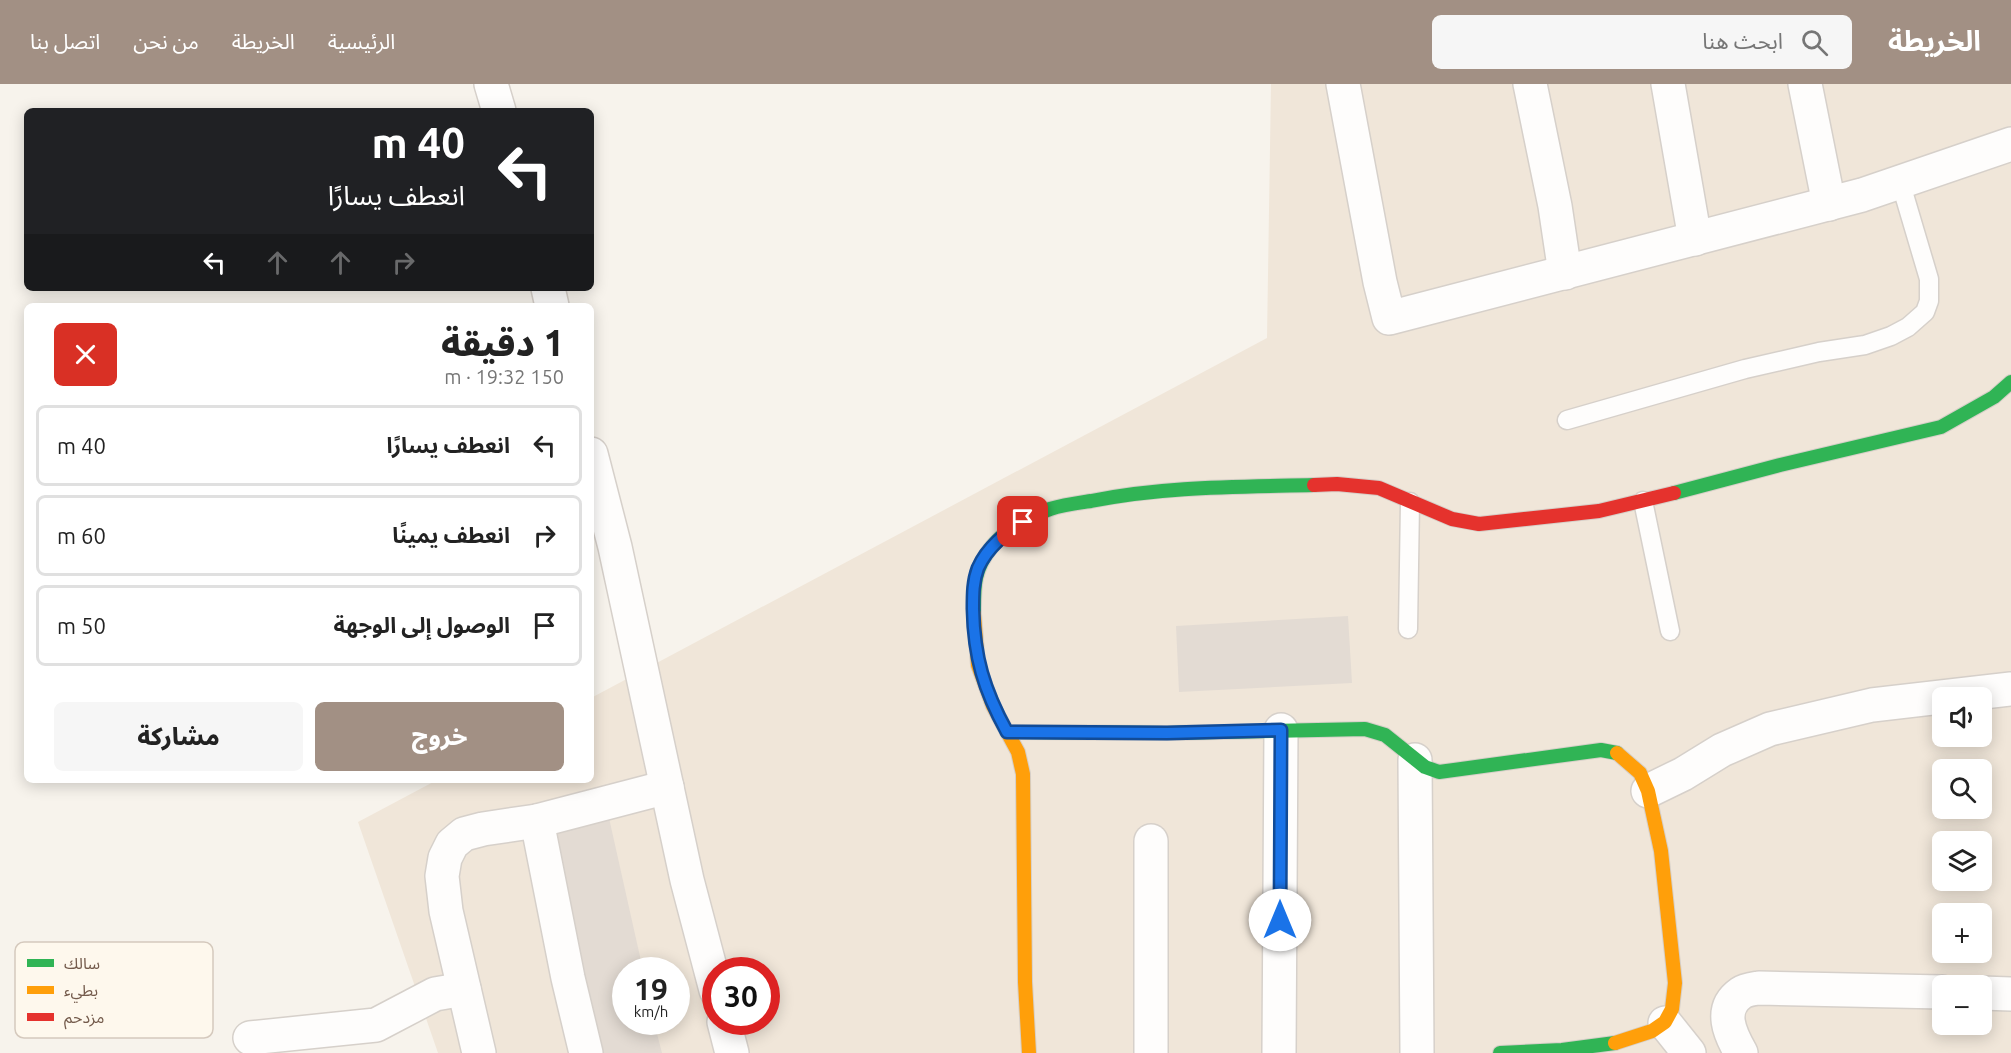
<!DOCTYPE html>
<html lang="ar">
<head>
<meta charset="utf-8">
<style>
	:root { --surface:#fff; --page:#f6f6f6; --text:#222; --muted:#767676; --line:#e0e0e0; --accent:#a29084 }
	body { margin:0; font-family:Ubuntu,"Noto Sans Arabic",sans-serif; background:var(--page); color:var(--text); direction:rtl; height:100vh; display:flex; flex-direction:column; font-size:22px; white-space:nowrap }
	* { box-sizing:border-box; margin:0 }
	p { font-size:20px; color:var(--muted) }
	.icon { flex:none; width:33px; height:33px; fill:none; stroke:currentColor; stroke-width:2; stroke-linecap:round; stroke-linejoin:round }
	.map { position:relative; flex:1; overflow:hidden; direction:ltr }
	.details { position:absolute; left:24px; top:219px; width:570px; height:480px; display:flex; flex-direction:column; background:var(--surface); border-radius:9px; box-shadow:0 3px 15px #0003; direction:rtl }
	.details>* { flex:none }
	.banner { position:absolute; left:24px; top:24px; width:570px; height:183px; border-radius:9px; box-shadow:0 3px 15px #0003; direction:rtl; background:#202124; color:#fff; overflow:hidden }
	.buttons { position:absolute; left:1932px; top:603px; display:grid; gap:12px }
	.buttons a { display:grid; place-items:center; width:60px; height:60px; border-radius:9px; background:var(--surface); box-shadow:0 3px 15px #0003; font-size:30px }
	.speed { position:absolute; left:612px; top:873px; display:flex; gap:12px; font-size:30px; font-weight:700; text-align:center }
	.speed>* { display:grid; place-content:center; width:78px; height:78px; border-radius:50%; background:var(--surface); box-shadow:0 3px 15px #0003; line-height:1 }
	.speed small { font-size:15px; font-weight:400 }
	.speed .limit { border:9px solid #d22; background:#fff; color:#111 }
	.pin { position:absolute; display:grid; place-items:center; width:51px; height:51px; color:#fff; margin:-26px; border-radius:12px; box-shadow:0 3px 9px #0006 }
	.me { position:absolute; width:66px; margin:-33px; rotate:0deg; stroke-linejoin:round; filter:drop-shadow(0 0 4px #0008) }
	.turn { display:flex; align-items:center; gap:21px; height:126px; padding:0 30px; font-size:27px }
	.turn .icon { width:78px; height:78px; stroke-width:2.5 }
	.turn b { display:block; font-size:42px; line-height:51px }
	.lanes { display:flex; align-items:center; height:57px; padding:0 30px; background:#0003; justify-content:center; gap:30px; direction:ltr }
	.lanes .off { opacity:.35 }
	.round { display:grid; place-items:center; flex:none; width:63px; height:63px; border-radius:9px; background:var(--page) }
	.headline { display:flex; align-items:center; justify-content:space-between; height:102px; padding:0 30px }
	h1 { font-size:36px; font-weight:800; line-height:45px }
	.button { display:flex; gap:12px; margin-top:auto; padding:12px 30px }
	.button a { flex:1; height:69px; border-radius:9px; background:var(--accent); color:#fff; font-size:24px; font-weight:800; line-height:69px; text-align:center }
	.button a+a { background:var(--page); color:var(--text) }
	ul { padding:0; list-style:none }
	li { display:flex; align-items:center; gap:18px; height:81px; margin:0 12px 9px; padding:0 18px; border:3px solid var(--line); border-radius:9px }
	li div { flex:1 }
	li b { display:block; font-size:22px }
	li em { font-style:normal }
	header { display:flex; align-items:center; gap:36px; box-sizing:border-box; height:84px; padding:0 30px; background:var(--accent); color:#fff }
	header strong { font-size:28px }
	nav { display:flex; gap:33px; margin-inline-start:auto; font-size:21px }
	.search { width:420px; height:54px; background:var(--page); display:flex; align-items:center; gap:15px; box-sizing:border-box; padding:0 21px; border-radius:9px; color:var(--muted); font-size:22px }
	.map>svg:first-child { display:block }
	.residential { fill:#f0e6d9; fill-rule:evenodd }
	.building { fill:#e3dbd3 }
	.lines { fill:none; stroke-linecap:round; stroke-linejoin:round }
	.lane-casing { stroke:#d6d0ca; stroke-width:21 }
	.street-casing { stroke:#d6d0ca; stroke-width:36 }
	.fast-casing { stroke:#d6cfc8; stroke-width:16 }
	.slow-casing { stroke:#d6cfc8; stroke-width:16 }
	.jam-casing { stroke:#d6cfc8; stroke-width:16 }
	.lane { stroke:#fefdfc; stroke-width:18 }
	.street { stroke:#fefdfc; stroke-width:33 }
	.fast { stroke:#30b455; stroke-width:14 }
	.slow { stroke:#ff9f0a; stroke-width:14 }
	.jam { stroke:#e5322d; stroke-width:14 }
	.route-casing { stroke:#114b97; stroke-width:15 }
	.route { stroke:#1a73e8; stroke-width:10 }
	.key { fill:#fef8ed; stroke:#d5c9bd; stroke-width:1.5 }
	.key-label { font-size:16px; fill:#745b4c }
</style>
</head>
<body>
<header>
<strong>الخريطة</strong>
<div class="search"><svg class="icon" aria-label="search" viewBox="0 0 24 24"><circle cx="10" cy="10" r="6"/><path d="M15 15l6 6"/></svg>ابحث هنا</div>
<nav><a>الرئيسية</a><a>الخريطة</a><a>من نحن</a><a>اتصل بنا</a></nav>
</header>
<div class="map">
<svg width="2011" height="969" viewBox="0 0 2011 969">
	<rect width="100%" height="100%" fill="#f7f3ec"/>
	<path class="residential" d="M1271,0H2011V969H438L358,738L437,696H591V614L1267,254ZM1942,614H1982V652H1942ZM1942,686H1982V724H1942ZM1942,758H1982V796H1942ZM1942,830H1982V868H1942ZM626,886H676V938H626ZM716,886H766V938H716ZM1942,902H1982V940H1942Z"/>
	<g class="building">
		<polygon points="1348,532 1352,599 1179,608 1176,542"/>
		<polygon points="607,725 643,886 626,886 626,938 654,938 662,969 597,969 545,740"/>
	</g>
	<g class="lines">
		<g class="lane-casing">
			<g id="lane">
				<polyline points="1567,336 1745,285 1819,268 1865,261 1891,252 1908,243 1925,228 1929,217 1929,195 1900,97"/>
				<polyline points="1643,417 1670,547"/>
				<polyline points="1408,545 1410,418"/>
			</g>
		</g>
		<g class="street-casing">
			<g id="street">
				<polyline points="491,0 499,27"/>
				<polyline points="1343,0 1380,198 1389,234 1862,111 2011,60"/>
				<polyline points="1530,0 1555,122 1565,189"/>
				<polyline points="1668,0 1695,155"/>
				<polyline points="1805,0 1829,120"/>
				<polyline points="548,204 552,222"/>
				<polyline points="591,370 615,463 687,796 716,906"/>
				<polyline points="1415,676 1417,969"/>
				<polyline points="1648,707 1683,690 1722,666 1770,645 1872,621 2011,605"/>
				<polyline points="537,737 568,894 586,969"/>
				<polyline points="1982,909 2011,910"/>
				<polyline points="724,938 732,969"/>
				<polyline points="1665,939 1689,969"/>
				<polyline points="250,954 376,941 435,910 464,905"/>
				<polyline points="479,969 446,827 442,792 445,774 452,760 464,750 483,745 537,737 667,703"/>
				<polyline points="1151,969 1151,757"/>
				<polyline points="1279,969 1281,646"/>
				<path d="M1741,969C1730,950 1718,925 1741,909C1745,906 1753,905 1759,904L1942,908"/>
			</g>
		</g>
		<g class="fast-casing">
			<g id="fast">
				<polyline points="1674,409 1780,381 1941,343 1994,313 2011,298"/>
				<path d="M974,530C974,504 973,487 990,465C1003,447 1029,432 1050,425C1063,421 1078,419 1091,417C1164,402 1239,403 1314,401"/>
				<polyline points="1007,648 1167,649 1365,645 1385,651 1425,683 1439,688 1601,666 1617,669"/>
				<polyline points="1500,969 1562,966 1615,959"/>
			</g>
		</g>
		<g class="slow-casing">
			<g id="slow">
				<polyline points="974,530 978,581 993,622 1018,668 1023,690 1025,898 1029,969"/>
				<polyline points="1615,959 1652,947 1665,938 1672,925 1675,899 1661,767 1648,707 1640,689 1617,669"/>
			</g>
		</g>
		<g class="jam-casing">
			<polyline id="jam" points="1314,401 1337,400 1379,404 1452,435 1479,440 1599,427 1674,409"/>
		</g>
		<use href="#lane" class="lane"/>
		<use href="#street" class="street"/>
		<use href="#fast" class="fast"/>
		<use href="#slow" class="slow"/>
		<use href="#jam" class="jam"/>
	</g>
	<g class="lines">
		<g class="route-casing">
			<path id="route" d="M1023,438C1005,450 988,462 978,484C973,497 973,510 973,525C974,573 984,606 1007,648L1167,649L1281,646L1280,836"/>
		</g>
		<use href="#route" class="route"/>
	</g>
	<rect x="15" y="858" width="198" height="96" rx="9" class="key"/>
	<rect x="27" y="875" width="27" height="8" fill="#30b455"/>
	<rect x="27" y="902" width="27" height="8" fill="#ff9f0a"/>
	<rect x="27" y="929" width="27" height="8" fill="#e5322d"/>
	<g class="key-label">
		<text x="64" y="885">سالك</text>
		<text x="64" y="912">بطيء</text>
		<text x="64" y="939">مزدحم</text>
	</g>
</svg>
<div class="buttons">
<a><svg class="icon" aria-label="sound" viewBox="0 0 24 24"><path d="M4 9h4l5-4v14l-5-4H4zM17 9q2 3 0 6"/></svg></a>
<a><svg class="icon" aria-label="search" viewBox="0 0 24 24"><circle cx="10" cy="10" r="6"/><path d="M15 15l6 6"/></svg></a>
<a><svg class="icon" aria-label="layers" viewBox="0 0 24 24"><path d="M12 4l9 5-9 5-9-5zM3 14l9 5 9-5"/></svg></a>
<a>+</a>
<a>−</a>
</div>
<div class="speed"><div>19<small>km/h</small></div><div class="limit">30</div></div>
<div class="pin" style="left:1023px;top:438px;background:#d93025"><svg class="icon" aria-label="arrive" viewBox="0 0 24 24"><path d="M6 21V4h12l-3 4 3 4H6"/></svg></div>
<svg class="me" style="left:1280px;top:836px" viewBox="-20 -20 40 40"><circle r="19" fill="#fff"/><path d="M0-13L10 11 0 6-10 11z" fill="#1a73e8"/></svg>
<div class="banner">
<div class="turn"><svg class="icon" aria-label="left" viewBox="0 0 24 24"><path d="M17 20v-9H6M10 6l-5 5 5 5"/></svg><div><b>40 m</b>انعطف يسارًا</div></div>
<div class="lanes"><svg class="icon" aria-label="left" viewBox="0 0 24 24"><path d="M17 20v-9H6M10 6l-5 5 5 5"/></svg><svg class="icon off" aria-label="ahead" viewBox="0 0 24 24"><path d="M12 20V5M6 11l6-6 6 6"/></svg><svg class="icon off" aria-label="ahead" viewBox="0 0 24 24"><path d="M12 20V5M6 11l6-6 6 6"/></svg><svg class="icon off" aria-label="right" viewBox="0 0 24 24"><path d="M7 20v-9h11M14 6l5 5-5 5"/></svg></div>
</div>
<section class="details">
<div class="headline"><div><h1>1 دقيقة</h1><p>150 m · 19:32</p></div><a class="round" style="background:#d93025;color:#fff"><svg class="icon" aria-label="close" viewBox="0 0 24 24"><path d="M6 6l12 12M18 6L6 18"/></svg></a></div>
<ul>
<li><svg class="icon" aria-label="left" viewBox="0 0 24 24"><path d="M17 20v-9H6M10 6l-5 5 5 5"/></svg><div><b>انعطف يسارًا</b></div><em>40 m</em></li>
<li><svg class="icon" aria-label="right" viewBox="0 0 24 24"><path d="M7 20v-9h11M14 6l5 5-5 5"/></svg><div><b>انعطف يمينًا</b></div><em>60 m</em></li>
<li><svg class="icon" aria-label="arrive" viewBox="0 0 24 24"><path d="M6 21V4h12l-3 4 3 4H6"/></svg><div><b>الوصول إلى الوجهة</b></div><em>50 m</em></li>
</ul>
<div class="button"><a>خروج</a><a>مشاركة</a></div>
</section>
</div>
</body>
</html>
